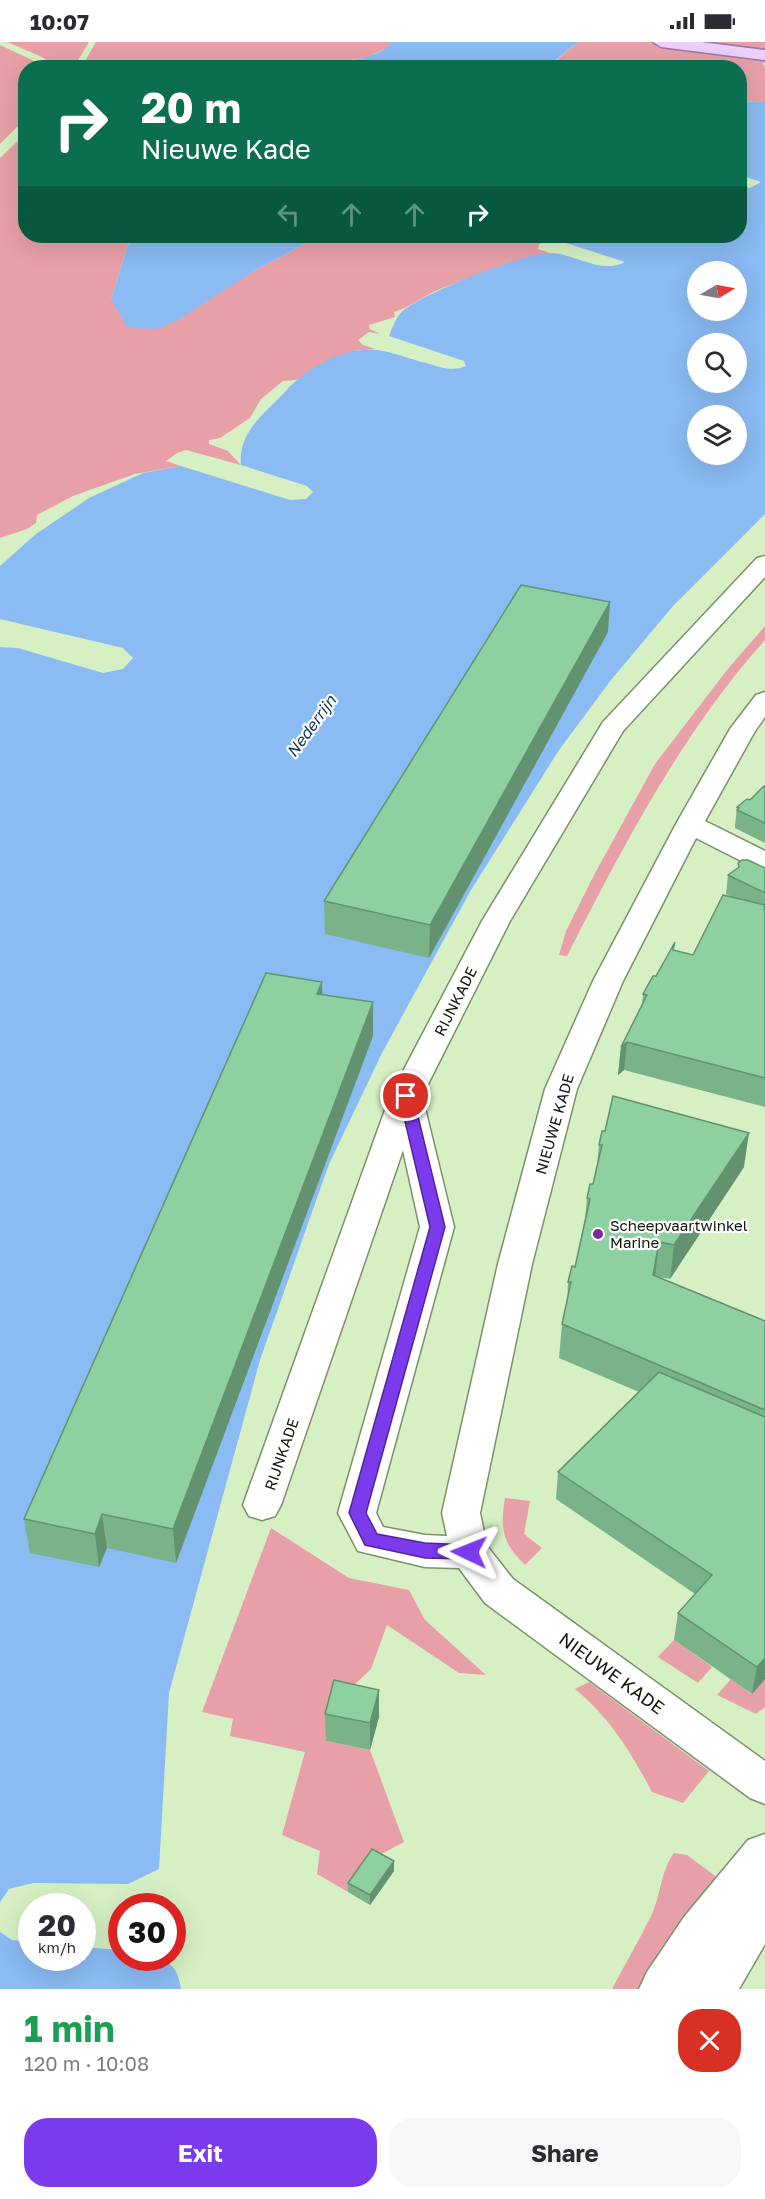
<!DOCTYPE html>
<html lang="en">
<head>
<meta charset="utf-8">
<style>
	:root { --surface:#fff; --page:#f7f7f7; --text:#2b2b33; --muted:#7c7c81; --accent:#7c3aed }
	body { margin:0; font-family:"Golos Text",sans-serif; background:var(--page); color:var(--text); height:100vh; display:flex; flex-direction:column; font-size:22px; white-space:nowrap }
	* { box-sizing:border-box; margin:0 }
	p { font-size:20px; color:var(--muted) }
	.icon { flex:none; width:33px; height:33px; fill:none; stroke:currentColor; stroke-width:2; stroke-linecap:round; stroke-linejoin:round }
	.map { position:relative; height:1947px; overflow:hidden }
	.details { display:flex; flex-direction:column; background:var(--surface); flex:1 }
	.details>* { flex:none }
	.banner { position:absolute; left:18px; top:18px; width:729px; height:183px; border-radius:24px; box-shadow:0 6px 24px #0002; background:#0b6e4f; color:#fff; overflow:hidden }
	.needle { width:39px; rotate:80deg }
	.tools { position:absolute; left:687px; top:219px; display:grid; gap:12px }
	.tools a { display:grid; place-items:center; width:60px; height:60px; border-radius:50%; background:var(--surface); box-shadow:0 6px 24px #0002; font-size:30px }
	.speed { position:absolute; left:18px; top:1851px; display:flex; gap:12px; font-size:30px; font-weight:700; text-align:center }
	.speed>* { display:grid; place-content:center; width:78px; height:78px; border-radius:50%; background:var(--surface); box-shadow:0 6px 24px #0002; line-height:1 }
	.speed small { font-size:15px; font-weight:400 }
	.speed .limit { border:9px solid #d22; background:#fff; color:#111 }
	.pin { position:absolute; display:grid; place-items:center; width:51px; height:51px; color:#fff; margin:-26px; border:3px solid #fff; border-radius:50%; box-shadow:0 2px 6px #0007 }
	.me { position:absolute; width:66px; margin:-33px; rotate:272deg; stroke-linejoin:round; filter:drop-shadow(0 0 4px #0008) }
	.turn { display:flex; align-items:center; gap:21px; height:126px; padding:0 24px; font-size:27px }
	.turn .icon { width:78px; height:78px; stroke-width:2.5 }
	.turn b { display:block; font-size:42px; line-height:51px }
	.lanes { display:flex; align-items:center; height:57px; padding:0 24px; background:#0003; justify-content:center; gap:30px; direction:ltr }
	.lanes .off { opacity:.35 }
	.round { display:grid; place-items:center; flex:none; width:63px; height:63px; border-radius:24px; background:var(--page) }
	.head { display:flex; align-items:center; justify-content:space-between; height:102px; padding:0 24px }
	h1 { font-size:36px; font-weight:700; line-height:45px; color:#1e9e55 }
	.cta { display:flex; gap:12px; margin-top:auto; padding:12px 24px }
	.cta a { flex:1; height:69px; border-radius:24px; background:var(--accent); color:#fff; font-size:24px; font-weight:700; line-height:69px; text-align:center }
	.cta a+a { background:var(--page); color:var(--text) }
	.status { display:flex; justify-content:space-between; align-items:center; height:42px; padding:0 30px; background:var(--surface); direction:ltr }
	.status svg { height:16px; fill:currentColor }
	.map>svg:first-child { display:block }
	.green { fill:#e8a0a8 }
	.water { fill:#8abbf3; fill-rule:evenodd }
	.lines { fill:none; stroke-linecap:round; stroke-linejoin:round }
	.minor-casing { stroke:#7a9169; stroke-width:3 }
	.secondary-casing { stroke:#7a9169; stroke-width:3 }
	.primary-casing { stroke:#977aa7; stroke-width:3 }
	.minor { fill:#fff; fill-rule:evenodd }
	.secondary { fill:#fff; fill-rule:evenodd }
	.primary { fill:#eccffd; fill-rule:evenodd }
	.wall { fill:#7ab38a }
	.shaded-wall { fill:#639270 }
	.building { fill:#8ed0a0; stroke:#639270; stroke-width:1.5 }
	.route { fill:#7c3aed; stroke:#51269a; stroke-width:1.5 }
	.poi-dot { fill:#792c9e; stroke:#fff; stroke-width:2 }
	.labels { text-anchor:middle; dominant-baseline:central; stroke-width:4.5; stroke-linejoin:round; paint-order:stroke }
	.street-label { font-size:15px; fill:#101809; stroke:#fff }
	.poi-label { font-size:15px; fill:#101809; stroke:#fff; text-anchor:start }
	.water-label { font-size:16px; font-style:italic; fill:#123458; stroke:#fff }
	.near-street-label { font-size:18px; fill:#101809; stroke:#fff }
</style>
</head>
<body>
<div class="status"><b>10:07</b><svg viewBox="0 0 49 12"><path d="M0 12V9h3v3zM5 12V6h3v6zM10 12V3h3v9zM15 12V0h3v12zM26 1h20v11H26zM47 4h2v5h-2z"/></svg></div>
<div class="map">
<svg width="765" height="1947" viewBox="0 0 765 1947">
	<rect width="100%" height="100%" fill="#d6f0c4"/>
	<g class="green">
		<polygon points="7,0 89,0 74,25 56,25 42,15"/>
		<polygon points="96,0 392,0 389,5 368,15 310,25 81,26"/>
		<polygon points="578,0 765,0 765,19 763,23 765,24 765,59 740,60 740,26 547,26"/>
		<polygon points="0,3 47,25 26,26 25,77 0,102"/>
		<path d="M25,92L26,194H131L111,257L254,229L319,194H558L563,200H545L539,202L538,207L550,211C512,219 476,233 440,247C423,254 411,265 394,270L395,275L369,283L370,287L380,292L369,290L358,298L363,303L376,307L358,308L296,338L283,339L261,357L250,376L220,396L209,398V402L228,409L241,423L186,408L177,411L166,419L181,424L135,432L73,454L37,473L36,481L27,487L0,496V116Z"/>
		<path d="M765,584V598C682,691 623,804 567,914L559,913L566,889L594,833L655,722L727,628Z"/>
		<path d="M505,1456L530,1459L524,1492L542,1506L525,1523C502,1501 500,1486 505,1456Z"/>
		<polygon points="271,1486 349,1536 409,1548 425,1578 486,1633 459,1631 387,1583 371,1627 335,1661 326,1699 370,1708 404,1800 372,1817 348,1850 317,1832 320,1809 282,1793 305,1710 230,1694 233,1677 202,1670"/>
		<polygon points="674,1598 712,1625 698,1641 658,1615"/>
		<polygon points="731,1637 751,1652 765,1637 765,1665 756,1672 717,1653"/>
		<path d="M589,1640L709,1729L683,1761L652,1750C631,1710 610,1676 575,1647Z"/>
		<path d="M674,1811L687,1813L722,1839L644,1947H612C625,1922 640,1897 652,1872C661,1852 661,1828 674,1811Z"/>
	</g>
	<g class="water">
		<path d="M392,0H578L547,25H310C332,20 379,19 392,0Z"/>
		<path d="M765,59V472L673,564L611,638L559,708L471,848L382,1011L329,1122L260,1318L169,1651L159,1827L128,1842L33,1841L9,1847L0,1860V605L18,606L103,631L123,627L133,616L123,606L0,577V524L36,492L89,456L143,431L181,424L290,458L306,457L313,450L307,444L241,423C238,397 256,378 274,361C282,354 289,344 297,338C317,321 350,304 377,308C393,310 410,317 426,321C440,325 452,330 466,324L464,319L389,294C393,284 396,274 405,267C427,250 523,211 550,211C575,211 600,233 625,220L563,200L558,194H740V143L750,146L761,140L740,133V60ZM698,230H736V268H698ZM698,302H736V340H698ZM698,374H736V412H698Z"/>
		<polygon points="131,194 319,194 254,229 178,278 157,287 128,286 111,257"/>
		<path d="M0,1890L12,1898L31,1900L32,1916H82L83,1905L121,1908L122,1916C150,1916 177,1910 181,1947H0Z"/>
	</g>
	<g class="lines">
		<g class="minor-casing">
			<polygon id="minor" points="765,514 765,535 623,689 510,879 422,1054 454,1185 376,1471 383,1485 425,1493 447,1494 442,1471 498,1222 545,1047 593,939 676,782 730,687 756,653 765,650 765,675 755,689 705,779 765,809 765,828 755,826 696,796 623,939 577,1047 532,1222 480,1471 487,1504 513,1537 765,1719 765,1762 750,1756 485,1561 459,1526 425,1525 358,1509 338,1471 420,1185 403,1108 281,1463 275,1474 262,1478 249,1474 243,1463 390,1054 482,879 603,680 757,516"/>
		</g>
		<g class="secondary-casing">
			<polygon id="secondary" points="765,1792 765,1902 739,1947 639,1947 647,1930 684,1875 748,1798"/>
		</g>
		<g class="primary-casing">
			<polygon id="primary" points="653,0 701,0 765,8 765,18 661,5"/>
		</g>
		<use href="#minor" class="minor"/>
		<use href="#secondary" class="secondary"/>
		<use href="#primary" class="primary"/>
	</g>
	<g class="wall">
		<polygon points="608,590 429,916 325,892 324,859"/>
		<polygon points="765,744 765,801 735,786 735,783 737,765 750,758"/>
		<polygon points="738,821 765,826 765,1065 624,1028 618,1033 621,1005 642,963 643,952 674,908 693,913 734,856 726,852 728,833 738,826"/>
		<polygon points="322,952 373,994 176,1521 107,1506 99,1525 30,1511 24,1477"/>
		<polygon points="599,1103 744,1125 670,1237 659,1235 765,1279 765,1637 752,1652 674,1598 678,1571 695,1552 556,1457 558,1430 639,1350 559,1316 562,1282 567,1261 568,1240 575,1225 585,1177 587,1156 593,1142 597,1123"/>
		<polygon points="379,1648 379,1675 370,1708 326,1699 325,1672"/>
		<polygon points="394,1819 394,1829 370,1863 348,1850 348,1841"/>
	</g>
	<g class="shaded-wall">
		<polygon points="610,560 608,590 429,916 430,883"/>
		<polygon points="322,940 323,973 317,952"/>
		<polygon points="373,960 373,994 176,1521 173,1487"/>
		<polygon points="627,1000 624,1028 618,1033 621,1005"/>
		<polygon points="749,1091 744,1125 670,1237 674,1203"/>
		<polygon points="659,1200 655,1235 653,1233"/>
		<polygon points="102,1472 107,1506 99,1525 95,1492"/>
		<polygon points="765,1616 765,1637 752,1652 757,1625"/>
		<polygon points="379,1648 379,1675 370,1708 370,1681"/>
		<polygon points="394,1819 394,1829 370,1863 370,1853"/>
	</g>
	<g class="building">
		<polygon points="521,543 610,560 430,883 324,859"/>
		<polygon points="764,744 765,744 765,781 737,768 739,766 737,765 747,757 750,758"/>
		<polygon points="742,818 748,818 765,826 765,851 728,833 739,825 738,821"/>
		<polygon points="723,853 765,863 764,867 765,867 765,1036 627,1000 621,1005 647,953 643,952 653,934 656,934 675,900 673,908 693,913"/>
		<polygon points="266,931 322,940 317,952 373,960 173,1487 102,1472 95,1492 24,1477"/>
		<polygon points="613,1054 749,1091 674,1203 659,1200 653,1233 765,1279 765,1368 562,1282 571,1240 568,1240 572,1224 575,1225 590,1157 587,1156 590,1142 593,1142 602,1103 599,1103 602,1089 605,1089"/>
		<polygon points="659,1330 765,1375 765,1616 757,1625 678,1571 712,1533 558,1430"/>
		<polygon points="334,1638 379,1648 370,1681 325,1672"/>
		<polygon points="372,1807 394,1819 370,1853 348,1841"/>
	</g>
	<polygon class="route" points="406,1049 413,1054 445,1185 366,1471 377,1492 425,1501 469,1503 475,1505 477,1510 475,1515 469,1517 425,1516 365,1503 349,1471 430,1185 399,1054"/>
	<circle class="poi-dot" cx="598" cy="1192" r="6"/>
	<g class="labels">
		<g class="street-label">
			<text transform="translate(455 959) rotate(-63)">RIJNKADE</text>
			<text transform="translate(554 1082) rotate(-74)">NIEUWE KADE</text>
			<text transform="translate(281 1412) rotate(-71)">RIJNKADE</text>
		</g>
		<g class="poi-label">
			<text x="610" y="1183">Scheepvaartwinkel<tspan x="610" dy="17">Marine</tspan></text>
		</g>
		<g class="water-label">
			<text transform="translate(311 684) rotate(-54)">Nederrijn</text>
		</g>
		<g class="near-street-label">
			<text transform="translate(612 1631) rotate(36)">NIEUWE KADE</text>
		</g>
	</g>
</svg>
<div class="tools">
<a><svg class="needle" viewBox="-14 -14 28 28"><path d="M0-13l5 13h-10z" fill="#e53935"/><path d="M0 13l5-13h-10z" fill="#7c7c81"/></svg></a>
<a><svg class="icon" aria-label="search" viewBox="0 0 24 24"><circle cx="10" cy="10" r="6"/><path d="M15 15l6 6"/></svg></a>
<a><svg class="icon" aria-label="layers" viewBox="0 0 24 24"><path d="M12 4l9 5-9 5-9-5zM3 14l9 5 9-5"/></svg></a>
</div>
<div class="speed"><div>20<small>km/h</small></div><div class="limit">30</div></div>
<div class="pin" style="left:406px;top:1054px;background:#d93025"><svg class="icon" aria-label="arrive" viewBox="0 0 24 24"><path d="M6 21V4h12l-3 4 3 4H6"/></svg></div>
<svg class="me" style="left:469px;top:1510px" viewBox="-20 -20 40 40"><path d="M0-17L14 15 0 8-14 15z" fill="#7c3aed" stroke="#fff" stroke-width="4"/></svg>
<div class="banner">
<div class="turn"><svg class="icon" aria-label="right" viewBox="0 0 24 24"><path d="M7 20v-9h11M14 6l5 5-5 5"/></svg><div><b>20 m</b>Nieuwe Kade</div></div>
<div class="lanes"><svg class="icon off" aria-label="left" viewBox="0 0 24 24"><path d="M17 20v-9H6M10 6l-5 5 5 5"/></svg><svg class="icon off" aria-label="ahead" viewBox="0 0 24 24"><path d="M12 20V5M6 11l6-6 6 6"/></svg><svg class="icon off" aria-label="ahead" viewBox="0 0 24 24"><path d="M12 20V5M6 11l6-6 6 6"/></svg><svg class="icon" aria-label="right" viewBox="0 0 24 24"><path d="M7 20v-9h11M14 6l5 5-5 5"/></svg></div>
</div>
</div>
<section class="details">
<div class="head"><div><h1>1 min</h1><p>120 m · 10:08</p></div><a class="round" style="background:#d93025;color:#fff"><svg class="icon" aria-label="close" viewBox="0 0 24 24"><path d="M6 6l12 12M18 6L6 18"/></svg></a></div>
<div class="cta"><a>Exit</a><a>Share</a></div>
</section>
</body>
</html>
